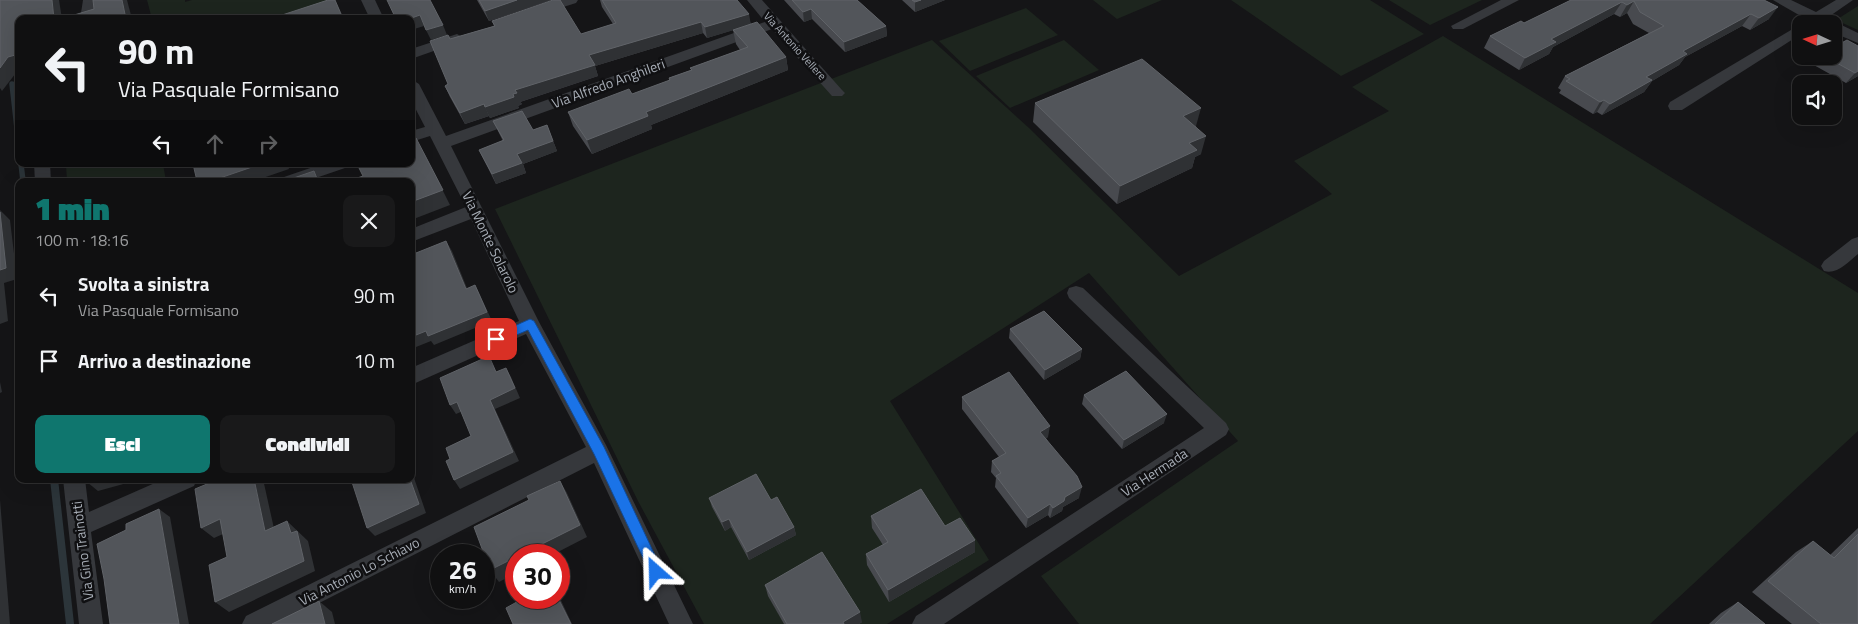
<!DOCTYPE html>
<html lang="it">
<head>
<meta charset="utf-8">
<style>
	:root { --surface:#101011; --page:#19191a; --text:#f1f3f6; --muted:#9c9d9f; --line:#303031; --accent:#0f766e }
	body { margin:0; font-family:"Titillium Web",sans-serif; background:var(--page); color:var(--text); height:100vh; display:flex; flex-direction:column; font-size:19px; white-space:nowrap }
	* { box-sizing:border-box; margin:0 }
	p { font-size:16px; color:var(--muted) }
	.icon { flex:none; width:28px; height:28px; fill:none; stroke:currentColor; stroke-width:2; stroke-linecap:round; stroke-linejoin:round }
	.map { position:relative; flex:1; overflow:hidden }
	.drawer { position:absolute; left:15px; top:178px; width:400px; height:305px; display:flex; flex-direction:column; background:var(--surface); border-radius:10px; box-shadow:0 5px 20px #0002,0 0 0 1px var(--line) }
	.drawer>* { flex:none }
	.hud { position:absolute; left:15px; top:15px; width:400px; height:152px; border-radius:10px; box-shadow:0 5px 20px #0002,0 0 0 1px var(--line); background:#101011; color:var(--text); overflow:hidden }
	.needle { width:32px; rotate:274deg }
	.buttons { position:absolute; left:1792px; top:15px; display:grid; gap:10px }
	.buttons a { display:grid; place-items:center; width:50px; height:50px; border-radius:10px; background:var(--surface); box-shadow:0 5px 20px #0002,0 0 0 1px var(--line); font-size:25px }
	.speed { position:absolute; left:430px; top:544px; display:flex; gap:10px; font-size:25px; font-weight:700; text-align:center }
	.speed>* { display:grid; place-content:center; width:65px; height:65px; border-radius:50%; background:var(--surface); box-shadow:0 5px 20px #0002,0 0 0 1px var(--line); line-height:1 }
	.speed small { font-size:12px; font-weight:400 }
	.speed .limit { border:8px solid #d22; background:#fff; color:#111 }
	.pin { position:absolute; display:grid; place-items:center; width:42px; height:42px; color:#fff; margin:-21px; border-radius:10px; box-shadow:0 2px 8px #0006 }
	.me { position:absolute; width:55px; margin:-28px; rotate:335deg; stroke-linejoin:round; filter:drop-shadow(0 0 4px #0008) }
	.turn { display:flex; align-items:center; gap:18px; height:105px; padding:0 20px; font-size:22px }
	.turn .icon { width:65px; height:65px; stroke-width:2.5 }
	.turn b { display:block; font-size:35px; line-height:42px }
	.lanes { display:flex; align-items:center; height:48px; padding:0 20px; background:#0003; justify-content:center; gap:25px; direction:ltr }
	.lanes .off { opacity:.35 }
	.round { display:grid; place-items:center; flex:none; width:52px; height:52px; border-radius:10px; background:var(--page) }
	.overview { display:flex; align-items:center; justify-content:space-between; height:85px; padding:0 20px }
	h1 { font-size:30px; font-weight:800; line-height:38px; color:var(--accent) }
	.primary-button { display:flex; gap:10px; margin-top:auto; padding:10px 20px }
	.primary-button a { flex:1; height:58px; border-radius:10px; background:var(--accent); color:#fff; font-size:20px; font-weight:800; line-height:58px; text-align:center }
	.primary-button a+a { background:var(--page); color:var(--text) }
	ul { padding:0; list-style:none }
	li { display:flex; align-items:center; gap:15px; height:65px; padding:0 20px }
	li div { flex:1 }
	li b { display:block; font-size:19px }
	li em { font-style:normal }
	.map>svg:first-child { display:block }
	.green { fill:#1d251e }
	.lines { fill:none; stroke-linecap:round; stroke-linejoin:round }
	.stream-far1 { stroke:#2c353a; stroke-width:5.5 }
	.stream { stroke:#2c353a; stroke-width:8 }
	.street { fill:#36383c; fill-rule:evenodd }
	.wall { fill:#484a4f }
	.shaded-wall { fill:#2f3134 }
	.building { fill:#52555a; stroke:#606368 }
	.route { fill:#1a73e8; stroke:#114b97 }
	.labels { text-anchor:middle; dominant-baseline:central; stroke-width:5; stroke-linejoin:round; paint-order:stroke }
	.far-street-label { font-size:11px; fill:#a7adb6; stroke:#101012 }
	.street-label { font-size:14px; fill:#a7adb6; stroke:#101012 }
</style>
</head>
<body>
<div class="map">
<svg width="1858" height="624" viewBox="0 0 1858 624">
	<rect width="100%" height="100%" fill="#151517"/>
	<g class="green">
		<polygon points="147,0 185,0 185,2 192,0 326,0 329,6 286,19 152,19"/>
		<polygon points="1093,0 1162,0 1117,19"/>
		<polygon points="1231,0 1370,0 1424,34 1341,76"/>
		<polygon points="1389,0 1482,0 1430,25"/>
		<polygon points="1858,6 1858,30 1836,20"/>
		<polygon points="1026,8 1058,35 970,71 939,41"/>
		<polygon points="1443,36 1858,293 1858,431 1650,624 1079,624 1041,576 1238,441 1089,273 890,401 989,560 887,624 704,624 638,501 495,209 932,40 1029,128 1179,276 1332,194 1294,161 1389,111 1352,87"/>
		<polygon points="1064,40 1099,70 1010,108 976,76"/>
		<polygon points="71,164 163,164 166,181 67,181 66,165"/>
	</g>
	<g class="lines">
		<g class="stream-far1">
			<polyline points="12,84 19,146"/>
			<polyline points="21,164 23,181"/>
		</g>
		<polyline class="stream" points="54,479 70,624"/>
		<g class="street">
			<polygon points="83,0 97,0 95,14 92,19 77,19 81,13"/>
			<polygon points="361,0 375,0 384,19 370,19"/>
			<polygon points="557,0 578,0 576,3 538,15 531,11 533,8"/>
			<polygon points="747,0 762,0 842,90 845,93 842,96 832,96 772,29 451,146 539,322 606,445 693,624 669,624 594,463 278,624 242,624 246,616 586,447 526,334 411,385 411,368 519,321 471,219 411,242 411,229 466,207 430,136 411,142 411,131 425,127 411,100 411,79 419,84 446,136 765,22"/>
			<polygon points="1501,0 1519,0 1463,29 1453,29 1451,26"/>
			<polygon points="1773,0 1791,0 1816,12 1836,0 1853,0 1827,18 1858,33 1858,43 1834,33 1834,24 1802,24 1806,19"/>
			<polygon points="1801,24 1801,34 1682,110 1670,110 1668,106 1670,102"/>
			<polygon points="457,34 464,38 462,41 411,59 411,49"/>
			<polygon points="34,164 50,164 51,181 35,181"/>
			<polygon points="322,164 347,164 345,168 307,181 282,181 284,177"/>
			<path d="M1858,237V254C1848,262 1837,275 1824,271L1821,266L1824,261L1852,239Z"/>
			<polygon points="1076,286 1083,288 1226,423 1229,429 1226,435 944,624 912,624 916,616 1204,428 1069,298 1067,293 1069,288"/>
			<polygon points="63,479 85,479 89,512 164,479 197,479 194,486 91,532 103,624 79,624"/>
		</g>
	</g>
	<g class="wall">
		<polygon points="477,0 551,0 489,21"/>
		<polygon points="600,0 737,0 751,24 786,57 788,70 651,125 652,129 592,154 573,126 568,112 632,94 669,81 669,78 691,70 690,68 740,50 736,44 733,30 707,38 703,33 595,66 598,76 520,102 522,104 518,106 519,108 490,118 489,116 465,124 450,97 445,86 448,84 450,39 494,26 492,21 581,34 613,24 602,7"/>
		<polygon points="784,0 857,0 886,26 887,36 845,52 812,19 804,22"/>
		<polygon points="902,0 945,0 915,12"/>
		<polygon points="1571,0 1764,0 1769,19 1750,30 1742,26 1685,57 1679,65 1652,81 1644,92 1602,115 1597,112 1593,114 1559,93 1561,90 1558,88 1565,76 1649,33 1633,24 1627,13 1620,17 1614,14 1553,47 1549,54 1519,70 1484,48 1490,36 1524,23"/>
		<polygon points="1834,47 1858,76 1846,83 1812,64 1819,56 1834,56"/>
		<polygon points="1035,103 1196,126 1201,154 1195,157 1192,168 1117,204 1033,122"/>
		<polygon points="493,121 533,130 547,125 557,151 523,164 526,173 496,184 479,150 503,141"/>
		<polygon points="1010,329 1082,349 1080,359 1044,380 1009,338"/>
		<polygon points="1084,395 1164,423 1122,449 1082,404"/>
		<polygon points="962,397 1048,437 1046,438 1079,498 1063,507 1062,511 1050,518 1048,515 1026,528 995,487 996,478 991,472 992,461 999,457 962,409"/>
		<polygon points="709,498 771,500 794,527 796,535 749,560 731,527 725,531 712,507"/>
		<polygon points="871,516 945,526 975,540 975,552 889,602 867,565 866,554 883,545 872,528"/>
		<polygon points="1858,528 1858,624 1792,624 1752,592 1796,552 1813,541 1830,555"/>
		<polygon points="765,585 862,622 859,624 784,624 768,596"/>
		<polygon points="1738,602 1765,624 1709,624 1721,613"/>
	</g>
	<g class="shaded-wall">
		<polygon points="52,0 59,0 62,19 54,19"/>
		<polygon points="122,0 127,0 132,19 126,19"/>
		<polygon points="335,0 340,10 344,19 343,19"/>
		<polygon points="517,0 551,0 489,21 485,11"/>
		<polygon points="921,0 945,0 915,12 915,2"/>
		<polygon points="1634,1 1627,13 1620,17 1627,5"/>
		<polygon points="1622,2 1614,14 1553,47 1549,54 1519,70 1525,58 1551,39"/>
		<polygon points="1778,7 1769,19 1750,30 1759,18"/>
		<polygon points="811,9 812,19 804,22 803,12"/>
		<polygon points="749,14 751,25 707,38 705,27"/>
		<polygon points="1751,14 1742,26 1685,57 1679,65 1652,81 1644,92 1602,115 1610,104 1646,77 1683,51"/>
		<polygon points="420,15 424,26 411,30 411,19 409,19"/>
		<polygon points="701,22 703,33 595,66 598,76 520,102 522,104 518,106 519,108 490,118 485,107 513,94 515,90 589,55"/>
		<polygon points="443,25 447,35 431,40 426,30"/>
		<polygon points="886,26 887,36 845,52 844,42"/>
		<polygon points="19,54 19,69 2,91 0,88 0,68 8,57"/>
		<polygon points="786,57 788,70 651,125 652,129 592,154 587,140 646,112"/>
		<polygon points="1858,71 1858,76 1846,83 1855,73"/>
		<polygon points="1604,100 1597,112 1593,114 1600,102"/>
		<polygon points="484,104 489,116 465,124 460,113"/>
		<polygon points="1201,108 1196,126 1179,134 1183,116"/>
		<polygon points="1206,136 1201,154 1195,157 1192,168 1117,204 1120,186 1189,143"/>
		<polygon points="553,141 557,151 523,164 526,173 496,184 492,174 517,154"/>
		<polygon points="424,153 450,205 411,220 411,202"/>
		<polygon points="261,164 287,164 289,169 254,181 211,181"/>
		<polygon points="314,171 320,181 318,181"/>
		<polygon points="0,210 10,220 17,279 4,283 8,321 0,324"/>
		<polygon points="446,241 452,251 471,298 466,289"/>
		<polygon points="475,285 480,295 492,321 434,345 431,341 411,349 411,337"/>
		<polygon points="1082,349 1080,359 1044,380 1045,370"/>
		<polygon points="506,368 511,377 520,398 495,409 519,461 460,489 454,480 490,400"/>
		<polygon points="0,382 2,392 0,393"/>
		<polygon points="457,402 463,411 456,414 450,405"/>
		<polygon points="1167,414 1164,423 1122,449 1124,440"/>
		<polygon points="1050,426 1048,437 1038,443 1040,432"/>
		<polygon points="411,441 414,447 411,448"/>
		<polygon points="411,469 426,513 375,536 367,528 410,479 411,479"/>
		<polygon points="99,479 126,479 127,483 98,491 87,482"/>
		<polygon points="254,479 263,479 277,542 265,531"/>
		<polygon points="560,481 567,493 587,537 552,555 520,555"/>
		<polygon points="1082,487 1079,498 1063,507 1062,511 1050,518 1053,508 1065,497"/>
		<polygon points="0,500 10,624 0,624"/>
		<polygon points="1050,504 1048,515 1026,528 1028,518"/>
		<polygon points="159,509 170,517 189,624 179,624"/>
		<polygon points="220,519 232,530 214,538 201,528"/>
		<polygon points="729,519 731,527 725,531 722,522"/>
		<polygon points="287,521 308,541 315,571 229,612 215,602 291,533"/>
		<polygon points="794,527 796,535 749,560 747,552"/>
		<polygon points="975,540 975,552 889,602 888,590"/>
		<polygon points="516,557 516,573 499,582 490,570"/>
		<polygon points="559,596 572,624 571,624 558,598 559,598"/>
		<polygon points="319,601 332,612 335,624 325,624"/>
		<polygon points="860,612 862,622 859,624 843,624 843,622"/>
	</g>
	<g class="building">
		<polygon points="0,0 52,0 54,19 19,19 19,54 8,57 0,68"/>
		<polygon points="93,0 122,0 126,19 61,19 94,9"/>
		<polygon points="328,0 335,0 343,19 270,19"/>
		<polygon points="387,0 430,0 443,25 426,30 420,15 409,19 396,19"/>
		<polygon points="479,0 517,0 485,11"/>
		<polygon points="553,0 560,0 581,34 616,23 602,0 737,0 749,14 705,27 701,22 589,55 595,65 515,90 517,93 513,94 514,97 485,107 484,104 460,113 445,86 448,84 430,41 448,35 450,39 495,26 492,21"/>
		<polygon points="792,0 857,0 886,26 844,42 811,9 803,12"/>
		<polygon points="912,0 921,0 915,2"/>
		<polygon points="1571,0 1764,0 1778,7 1759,18 1751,14 1683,51 1687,54 1646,77 1652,80 1610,104 1604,100 1600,102 1566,81 1570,79 1565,76 1664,26 1640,12 1634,1 1627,5 1622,2 1551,39 1556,42 1525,58 1490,36 1521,21 1524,23"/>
		<polygon points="757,22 786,57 646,112 648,116 587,140 568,112 629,89 632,94 670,80 669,78 692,70 690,68 748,47 733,30"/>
		<polygon points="1847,40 1858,46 1858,71 1855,73 1824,56 1834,56 1834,47"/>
		<polygon points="1142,59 1201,108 1183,116 1206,136 1189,143 1197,150 1120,186 1035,103"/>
		<polygon points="522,111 533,130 547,125 553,141 517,154 522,163 492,174 479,150 504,140 493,121"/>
		<polygon points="416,138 443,190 411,202 411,181 349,181 363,176 357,164 411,164 411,140"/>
		<polygon points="193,164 261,164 211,181 197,181"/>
		<polygon points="314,171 318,181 285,181"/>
		<polygon points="0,212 6,268 0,270"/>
		<polygon points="446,241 466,289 475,285 487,312 428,336 426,331 411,337 411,255"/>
		<polygon points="1044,311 1082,349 1045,370 1010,329"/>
		<polygon points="489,356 496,372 506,368 515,388 490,400 513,452 454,480 446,461 450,459 446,448 471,436 457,402 450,405 440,378"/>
		<polygon points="1126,371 1167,414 1124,440 1084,395"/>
		<polygon points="1009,372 1050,426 1040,432 1077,476 1082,487 1065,497 1064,501 1053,508 1050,504 1028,518 996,476 1001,473 992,461 1006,453 962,397"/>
		<polygon points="756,474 771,500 777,497 794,527 747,552 729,519 722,522 709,498"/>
		<polygon points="86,479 99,479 87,482"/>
		<polygon points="219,479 254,479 265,531 287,521 291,533 297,531 304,561 215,602 209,565 227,557 220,519 201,528 195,489"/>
		<polygon points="351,479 410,479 419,504 367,528"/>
		<polygon points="560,481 580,525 520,555 516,555 516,557 490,570 474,527 529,500 527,496"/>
		<polygon points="921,489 945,526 960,518 975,540 888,590 866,554 888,542 871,516"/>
		<polygon points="159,509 179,624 110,624 104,579 97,544 126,530 126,524"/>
		<polygon points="1858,534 1858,624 1821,624 1768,581 1813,541 1834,558"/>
		<polygon points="822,552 860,612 843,622 844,624 787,624 765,585"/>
		<polygon points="524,598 558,598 571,624 513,624 506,608"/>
		<polygon points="319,601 325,624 272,624"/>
		<polygon points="1738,602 1765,624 1715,624"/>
	</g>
	<polygon class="route" points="530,319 534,321 604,447 661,568 663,572 661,577 656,579 652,577 594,454 528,330 496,344 491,339 492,336"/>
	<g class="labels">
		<g class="far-street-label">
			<text transform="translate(795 46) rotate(48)">Via Antonio Vellere</text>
		</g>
		<g class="street-label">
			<text transform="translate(608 83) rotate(-20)">Via Alfredo Anghileri</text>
			<text transform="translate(491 242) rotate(64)">Via Monte Solarolo</text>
			<text transform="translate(1154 472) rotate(-33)">Via Hermada</text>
			<text transform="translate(82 551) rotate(-97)">Via Gino Trainotti</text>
			<text transform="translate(359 571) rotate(-27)">Via Antonio Lo Schiavo</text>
		</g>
	</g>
</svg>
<div class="buttons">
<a><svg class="needle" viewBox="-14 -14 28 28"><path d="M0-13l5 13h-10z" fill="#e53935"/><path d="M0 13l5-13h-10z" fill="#9c9d9f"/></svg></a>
<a><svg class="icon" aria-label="sound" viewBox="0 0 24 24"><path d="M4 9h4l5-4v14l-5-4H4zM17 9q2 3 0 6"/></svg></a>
</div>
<div class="speed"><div>26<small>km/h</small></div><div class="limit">30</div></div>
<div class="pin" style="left:496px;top:339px;background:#d93025"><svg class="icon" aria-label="arrive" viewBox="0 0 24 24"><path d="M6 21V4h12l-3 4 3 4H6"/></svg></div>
<svg class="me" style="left:656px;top:572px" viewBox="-20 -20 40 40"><path d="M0-17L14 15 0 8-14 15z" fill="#1a73e8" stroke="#fff" stroke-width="4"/></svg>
<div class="hud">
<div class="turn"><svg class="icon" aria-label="left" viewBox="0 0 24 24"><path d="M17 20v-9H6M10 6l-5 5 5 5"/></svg><div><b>90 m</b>Via Pasquale Formisano</div></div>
<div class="lanes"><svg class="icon" aria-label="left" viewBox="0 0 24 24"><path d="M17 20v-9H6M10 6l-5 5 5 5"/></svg><svg class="icon off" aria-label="ahead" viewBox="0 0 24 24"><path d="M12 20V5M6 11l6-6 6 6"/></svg><svg class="icon off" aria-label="right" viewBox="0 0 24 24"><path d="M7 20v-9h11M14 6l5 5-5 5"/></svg></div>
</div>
<section class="drawer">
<div class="overview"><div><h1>1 min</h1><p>100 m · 18:16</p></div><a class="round"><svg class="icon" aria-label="close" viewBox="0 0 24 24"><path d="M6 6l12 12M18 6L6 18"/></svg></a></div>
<ul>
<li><svg class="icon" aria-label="left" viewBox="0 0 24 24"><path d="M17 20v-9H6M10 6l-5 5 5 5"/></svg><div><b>Svolta a sinistra</b><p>Via Pasquale Formisano</p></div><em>90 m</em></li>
<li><svg class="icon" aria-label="arrive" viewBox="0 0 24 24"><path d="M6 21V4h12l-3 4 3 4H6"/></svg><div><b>Arrivo a destinazione</b></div><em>10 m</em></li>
</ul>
<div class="primary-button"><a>Esci</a><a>Condividi</a></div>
</section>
</div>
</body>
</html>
